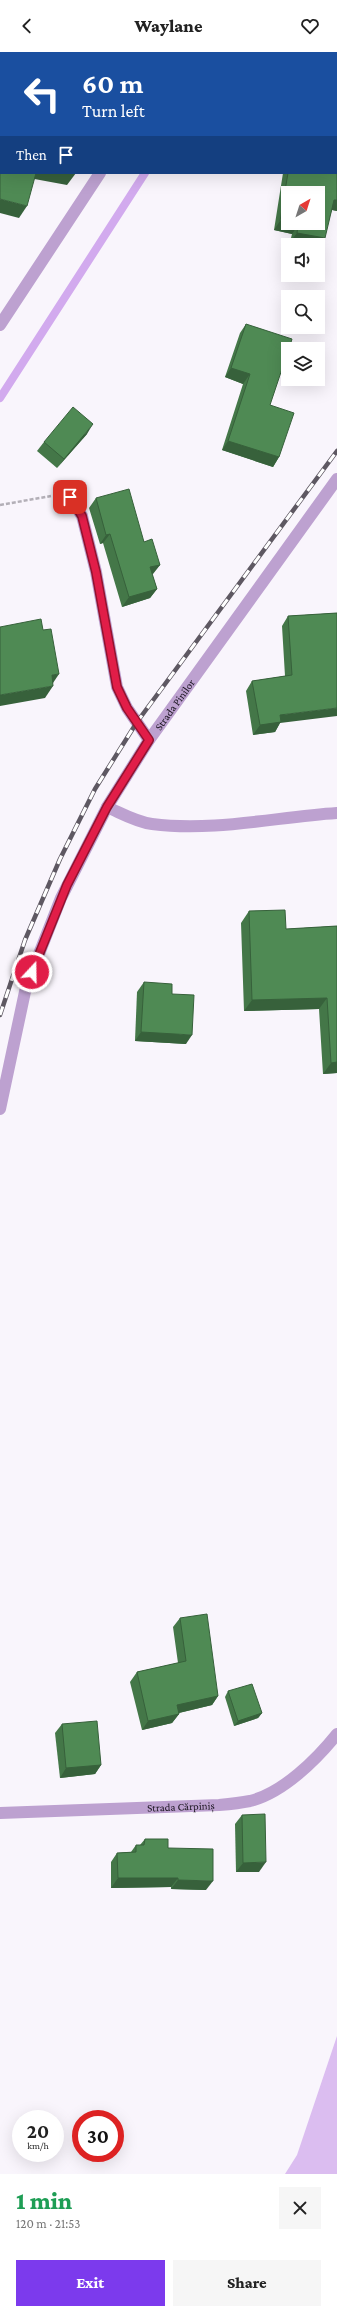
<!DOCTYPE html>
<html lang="en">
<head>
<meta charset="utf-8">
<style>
	:root { --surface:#fff; --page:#f6f6f6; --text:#222; --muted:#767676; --accent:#7c3aed }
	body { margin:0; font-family:"Crimson Pro",serif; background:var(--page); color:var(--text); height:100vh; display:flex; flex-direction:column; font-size:15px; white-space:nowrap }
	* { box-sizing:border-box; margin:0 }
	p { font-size:13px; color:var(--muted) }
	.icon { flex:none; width:22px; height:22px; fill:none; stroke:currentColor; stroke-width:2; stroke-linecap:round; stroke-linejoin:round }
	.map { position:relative; height:2122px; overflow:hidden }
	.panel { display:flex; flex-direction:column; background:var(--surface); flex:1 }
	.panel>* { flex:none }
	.banner { position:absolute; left:0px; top:0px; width:337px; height:122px; box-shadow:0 4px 16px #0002; background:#1a4fa0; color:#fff; overflow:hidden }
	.needle { width:26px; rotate:39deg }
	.tools { position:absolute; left:281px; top:134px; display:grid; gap:8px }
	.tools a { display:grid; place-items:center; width:44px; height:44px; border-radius:0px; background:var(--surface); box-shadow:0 4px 16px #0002; font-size:20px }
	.speed { position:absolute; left:12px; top:2058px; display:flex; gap:8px; font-size:20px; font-weight:700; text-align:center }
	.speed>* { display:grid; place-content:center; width:52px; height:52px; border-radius:50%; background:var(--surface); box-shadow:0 4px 16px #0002; line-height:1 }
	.speed small { font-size:10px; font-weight:400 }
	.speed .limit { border:6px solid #d22; background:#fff; color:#111 }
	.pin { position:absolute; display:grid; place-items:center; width:34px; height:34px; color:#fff; margin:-17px; border-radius:8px; box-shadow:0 2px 6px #0006 }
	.me { position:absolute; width:44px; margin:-22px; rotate:21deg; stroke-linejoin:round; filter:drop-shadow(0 0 3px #0008) }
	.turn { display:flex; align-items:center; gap:14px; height:84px; padding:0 16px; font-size:18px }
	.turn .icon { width:52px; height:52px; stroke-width:2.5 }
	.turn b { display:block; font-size:28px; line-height:34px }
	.then { display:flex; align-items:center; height:38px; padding:0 16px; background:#0003; gap:8px; font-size:15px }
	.round { display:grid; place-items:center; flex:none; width:42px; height:42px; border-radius:0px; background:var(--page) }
	.overview { display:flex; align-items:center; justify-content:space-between; height:68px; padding:0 16px }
	h1 { font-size:24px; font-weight:800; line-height:30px; color:#1e9e55 }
	.action { display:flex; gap:8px; margin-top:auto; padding:8px 16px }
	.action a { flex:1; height:46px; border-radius:0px; background:var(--accent); color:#fff; font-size:16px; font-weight:800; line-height:46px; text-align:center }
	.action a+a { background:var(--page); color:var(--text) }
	header { display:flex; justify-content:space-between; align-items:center; height:52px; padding:0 16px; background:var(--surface); font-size:18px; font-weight:800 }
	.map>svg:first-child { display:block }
	.green { fill:#dbbdf0 }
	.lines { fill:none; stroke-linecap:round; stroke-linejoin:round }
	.stream { stroke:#d2aaee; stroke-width:8 }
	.path { stroke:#b3afb7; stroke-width:2.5; stroke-dasharray:4 2; stroke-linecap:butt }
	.minor { stroke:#bda1d0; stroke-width:12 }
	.rail-casing { stroke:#5e5862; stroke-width:4.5 }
	.rail { stroke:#fff; stroke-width:3; stroke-dasharray:9; stroke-linecap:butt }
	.wall { fill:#447748 }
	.shaded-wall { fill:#37613b }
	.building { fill:#4f8a54; stroke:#37613b }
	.route-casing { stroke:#92132f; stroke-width:10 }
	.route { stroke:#e11d48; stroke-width:7 }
	.labels { text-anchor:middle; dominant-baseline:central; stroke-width:3; stroke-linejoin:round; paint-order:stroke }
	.street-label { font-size:11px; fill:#1a141f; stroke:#fff }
</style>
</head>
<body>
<header><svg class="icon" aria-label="back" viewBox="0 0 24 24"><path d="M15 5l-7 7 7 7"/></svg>Waylane<svg class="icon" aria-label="heart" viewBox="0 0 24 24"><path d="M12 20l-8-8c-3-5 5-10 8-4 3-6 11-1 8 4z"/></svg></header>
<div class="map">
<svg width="337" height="2122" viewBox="0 0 337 2122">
	<rect width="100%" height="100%" fill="#f9f5fc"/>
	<polygon class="green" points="337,1984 337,2122 285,2122 297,2103"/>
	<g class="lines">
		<g class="stream">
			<polyline points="218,1 219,0"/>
			<polyline points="0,346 145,121"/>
		</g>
		<polyline class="path" points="0,453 51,444"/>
		<g class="minor">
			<polyline points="175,1 175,0"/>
			<polyline points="0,273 100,121"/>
			<polyline points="70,445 82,464 96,520 117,635 127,656 149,688"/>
			<path d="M107,755C121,761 136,770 152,772C213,780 276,765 337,761"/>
			<path id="s1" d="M0,1057L26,935L61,846L107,755L149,688L337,427"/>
			<path id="s2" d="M0,1761L219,1753C230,1752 240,1751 250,1749C283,1741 317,1707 337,1682"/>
		</g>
		<g class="rail-casing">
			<polyline id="rail" points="0,963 25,888 60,807 95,737 137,670 337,399"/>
		</g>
		<use href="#rail" class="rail"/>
	</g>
	<g class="wall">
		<polygon points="283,121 336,121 337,159 332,158 319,196 290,190 292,182 274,178"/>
		<polygon points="246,272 270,353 279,405 273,415 222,398 243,332 225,325 240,281"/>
		<polygon points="87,382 57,416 37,399 44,390"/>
		<polygon points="96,446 144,490 160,513 152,522 157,537 150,546 122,555 103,491 100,492 89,456"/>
		<polygon points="337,561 280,671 275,680 253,683 246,639 252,629 285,624 282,574 288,564"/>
		<polygon points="249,859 286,877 337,874 337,1021 323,1022 319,957 244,959 241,871"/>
		<polygon points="144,930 186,992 135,989 137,940"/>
		<polygon points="180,1566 218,1644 212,1653 179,1661 179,1662 172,1671 142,1678 130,1630 137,1620 178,1611 173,1575"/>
		<polygon points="228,1639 262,1661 258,1666 234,1674 225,1645"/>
		<polygon points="62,1672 101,1713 95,1722 60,1726 55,1681"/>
		<polygon points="242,1763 259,1820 236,1820 235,1772"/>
		<polygon points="145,1787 168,1796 206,1838 171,1837 171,1835 111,1836 111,1810 117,1801 131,1800 136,1793 140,1793"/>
	</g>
	<g class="shaded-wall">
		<polygon points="33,121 76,121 67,133 29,126"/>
		<polygon points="0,147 27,154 19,166 0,161"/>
		<polygon points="334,148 337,148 337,159 328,157"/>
		<polygon points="280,169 288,170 288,171 298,173 292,182 274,178"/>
		<polygon points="297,181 325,186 319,196 318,195 318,193 306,193 290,190"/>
		<polygon points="231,316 250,322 243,332 225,325"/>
		<polygon points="93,372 87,382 57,416 64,407"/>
		<polygon points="228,389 279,405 273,415 222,398"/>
		<polygon points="110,482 103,491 100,492 106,483"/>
		<polygon points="160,513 153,522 144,525 150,515"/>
		<polygon points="157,537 150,546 122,555 129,545"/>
		<polygon points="59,622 51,634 52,623"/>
		<polygon points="53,634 45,646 0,654 0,643"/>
		<polygon points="337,656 337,664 280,671 275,680 253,683 260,673 280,663"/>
		<polygon points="327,946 319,957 244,959 252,948"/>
		<polygon points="141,980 192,983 186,992 135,989"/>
		<polygon points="337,1010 337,1021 323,1022 331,1011"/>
		<polygon points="218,1644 212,1653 170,1663 177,1653"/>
		<polygon points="262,1661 258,1666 234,1674 238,1669"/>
		<polygon points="179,1662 172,1671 142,1678 148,1669"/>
		<polygon points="101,1713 95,1722 60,1726 66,1716"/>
		<polygon points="266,1810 259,1820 236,1820 243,1811"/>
		<polygon points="118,1826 178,1826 171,1835 111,1836"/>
		<polygon points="178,1828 213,1829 206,1838 171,1837"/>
	</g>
	<g class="building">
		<polygon points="336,30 337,31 337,148 334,148 325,186 297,181 298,173 290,171 318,171 318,141 288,141 288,170 280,169 288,121 336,121"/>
		<polygon points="0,83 1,83 1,121 36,121 27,154 0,147"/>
		<polygon points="246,272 292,287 289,297 288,297 288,299 270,353 294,361 279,405 228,389 250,322 231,316"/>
		<polygon points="73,355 93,372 64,407 44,390"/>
		<polygon points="129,437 144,490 152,487 160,513 150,515 157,537 129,545 110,482 106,483 96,446"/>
		<polygon points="337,561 337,656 280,663 281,670 260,673 252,629 292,623 288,564"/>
		<polygon points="41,567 43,578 51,577 59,622 52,623 53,634 0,643 0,575"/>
		<polygon points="285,858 286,877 337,874 337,1010 331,1011 327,946 252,948 249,859"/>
		<polygon points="144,930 172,932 172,942 194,943 192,983 141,980"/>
		<polygon points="207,1562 218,1644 177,1653 179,1662 148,1669 137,1620 186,1609 180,1566"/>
		<polygon points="252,1632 262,1661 238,1669 228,1639"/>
		<polygon points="97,1669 101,1713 66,1716 62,1672"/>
		<polygon points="265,1762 266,1810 243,1811 242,1763"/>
		<polygon points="145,1787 168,1787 168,1796 213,1797 213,1829 178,1828 178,1826 118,1826 117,1801 136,1800 136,1793 144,1793"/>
	</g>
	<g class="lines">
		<g class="route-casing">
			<polyline id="route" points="32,920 67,833 107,755 149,688 127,656 117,635 96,520 82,464 70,445"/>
		</g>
		<use href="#route" class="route"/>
	</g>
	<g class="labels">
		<g class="street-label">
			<text stroke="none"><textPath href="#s1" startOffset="445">Strada Pinilor</textPath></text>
			<text stroke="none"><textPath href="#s2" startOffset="181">Strada Cărpiniș</textPath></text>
		</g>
	</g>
</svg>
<div class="tools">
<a><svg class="needle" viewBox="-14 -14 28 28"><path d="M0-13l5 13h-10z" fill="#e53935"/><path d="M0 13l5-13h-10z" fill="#767676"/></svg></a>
<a><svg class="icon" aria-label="sound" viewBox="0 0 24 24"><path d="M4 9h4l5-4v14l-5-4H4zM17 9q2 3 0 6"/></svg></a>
<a><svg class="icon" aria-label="search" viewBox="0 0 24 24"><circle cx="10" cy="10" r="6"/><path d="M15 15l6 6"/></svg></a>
<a><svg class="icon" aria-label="layers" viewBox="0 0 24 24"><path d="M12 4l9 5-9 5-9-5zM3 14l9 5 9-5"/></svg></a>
</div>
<div class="speed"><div>20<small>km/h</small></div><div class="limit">30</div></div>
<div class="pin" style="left:70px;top:445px;background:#d93025"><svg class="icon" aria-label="arrive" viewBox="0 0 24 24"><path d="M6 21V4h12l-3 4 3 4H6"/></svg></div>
<svg class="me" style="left:32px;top:920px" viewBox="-20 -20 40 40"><circle r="17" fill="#e11d48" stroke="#fff" stroke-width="3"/><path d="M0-11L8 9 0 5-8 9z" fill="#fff"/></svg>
<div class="banner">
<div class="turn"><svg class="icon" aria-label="left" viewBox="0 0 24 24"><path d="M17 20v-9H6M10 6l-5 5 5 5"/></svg><div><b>60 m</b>Turn left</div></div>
<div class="then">Then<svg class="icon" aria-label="arrive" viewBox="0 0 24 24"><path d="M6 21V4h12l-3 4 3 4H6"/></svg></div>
</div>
</div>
<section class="panel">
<div class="overview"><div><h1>1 min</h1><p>120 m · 21:53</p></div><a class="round"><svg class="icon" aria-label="close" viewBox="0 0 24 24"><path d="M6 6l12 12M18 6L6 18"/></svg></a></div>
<div class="action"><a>Exit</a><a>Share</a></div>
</section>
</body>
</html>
